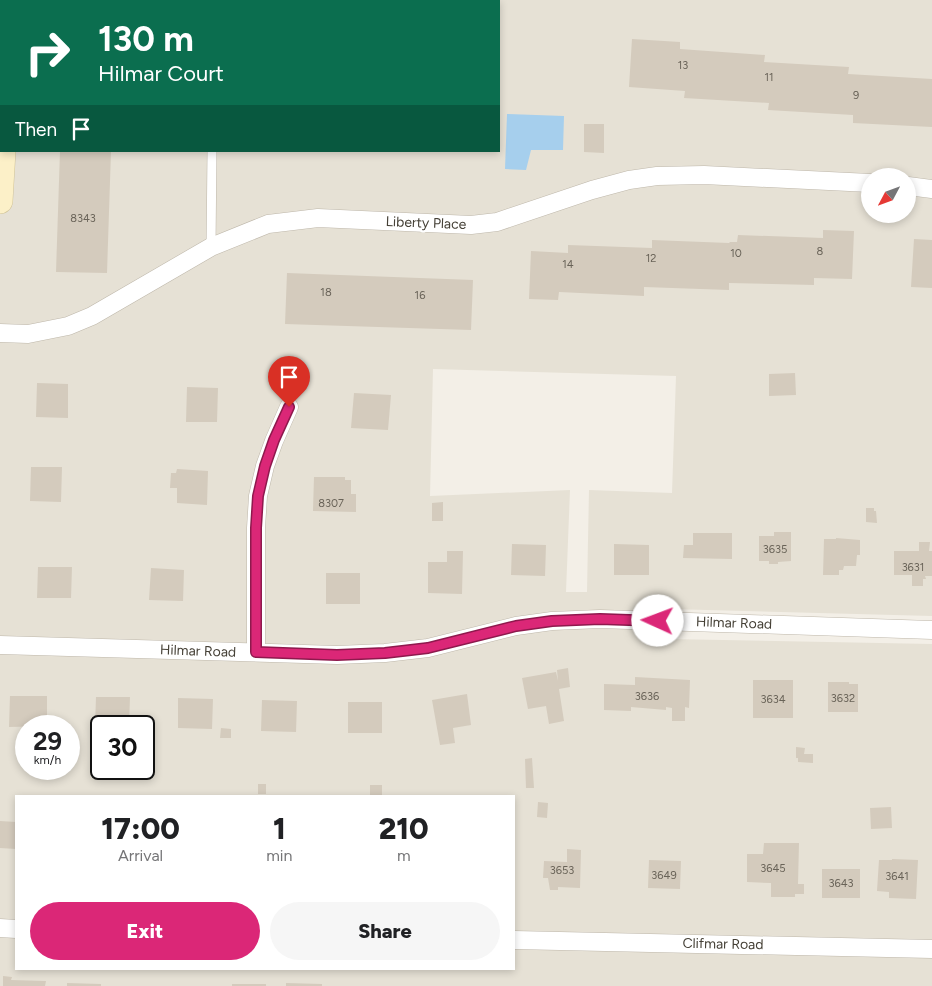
<!DOCTYPE html>
<html lang="en">
<head>
<meta charset="utf-8">
<style>
	:root { --surface:#fff; --page:#f6f6f6; --text:#202124; --muted:#757577; --accent:#db2777 }
	body { margin:0; font-family:Figtree,sans-serif; background:var(--page); color:var(--text); height:100vh; display:flex; flex-direction:column; font-size:19px; white-space:nowrap }
	* { box-sizing:border-box; margin:0 }
	p { font-size:16px; color:var(--muted) }
	.icon { flex:none; width:28px; height:28px; fill:none; stroke:currentColor; stroke-width:2; stroke-linecap:round; stroke-linejoin:round }
	.map { position:relative; flex:1; overflow:hidden }
	.sheet { position:absolute; left:15px; top:795px; width:500px; height:175px; display:flex; flex-direction:column; background:var(--surface); border-radius:0px; box-shadow:0 2px 8px #0003 }
	.sheet>* { flex:none }
	.guide { position:absolute; left:0px; top:0px; width:500px; height:152px; box-shadow:0 2px 8px #0003; background:#0b6e4f; color:#fff; overflow:hidden }
	.needle { width:32px; rotate:229deg }
	.fabs { position:absolute; left:861px; top:168px; display:grid; gap:10px }
	.fabs a { display:grid; place-items:center; width:55px; height:55px; border-radius:50%; background:var(--surface); box-shadow:0 2px 8px #0003; font-size:25px }
	.speed { position:absolute; left:15px; top:715px; display:flex; gap:10px; font-size:25px; font-weight:700; text-align:center }
	.speed>* { display:grid; place-content:center; width:65px; height:65px; border-radius:50%; background:var(--surface); box-shadow:0 2px 8px #0003; line-height:1 }
	.speed small { font-size:12px; font-weight:400 }
	.speed .limit { border:2px solid #111; border-radius:8px; background:#fff; color:#111 }
	.pin { position:absolute; display:grid; place-items:center; width:42px; height:42px; color:#fff; margin:-51px -21px; border-radius:50% 50% 50% 0; rotate:-45deg; box-shadow:0 0 5px #0007 }
	.pin .icon { rotate:45deg }
	.me { position:absolute; width:55px; margin:-28px; rotate:272deg; stroke-linejoin:round; filter:drop-shadow(0 0 4px #0008) }
	.turn { display:flex; align-items:center; gap:18px; height:105px; padding:0 15px; font-size:22px }
	.turn .icon { width:65px; height:65px; stroke-width:2.5 }
	.turn b { display:block; font-size:35px; line-height:42px }
	.then { display:flex; align-items:center; height:48px; padding:0 15px; background:#0003; gap:10px; font-size:19px }
	.eta { display:flex; justify-content:space-evenly; align-items:center; height:85px; text-align:center }
	.eta b { font-size:30px; font-weight:800; line-height:35px }
	.button { display:flex; gap:10px; margin-top:auto; padding:10px 15px }
	.button a { flex:1; height:58px; border-radius:30px; background:var(--accent); color:#fff; font-size:20px; font-weight:800; line-height:58px; text-align:center }
	.button a+a { background:var(--page); color:var(--text) }
	.map>svg:first-child { display:block }
	.residential { fill:#e6e1d5; fill-rule:evenodd }
	.water { fill:#a6cfed }
	.building { fill:#d4cbbd }
	.lines { fill:none; stroke-linecap:round; stroke-linejoin:round }
	.lane-casing { stroke:#beb7aa; stroke-width:10 }
	.street-casing { stroke:#beb7aa; stroke-width:19 }
	.secondary-casing { stroke:#d0c398; stroke-width:26 }
	.lane { stroke:#fff; stroke-width:9 }
	.street { stroke:#fff; stroke-width:18 }
	.secondary { stroke:#fcf0c8; stroke-width:25 }
	.route-casing { stroke:#8e194d; stroke-width:12 }
	.route { stroke:#db2777; stroke-width:9 }
	.labels { text-anchor:middle; dominant-baseline:central; stroke-width:4.5; stroke-linejoin:round; paint-order:stroke }
	.number-label { font-size:11px; fill:#696358 }
	.street-label { font-size:14px; fill:#454036; stroke:#fff }
</style>
</head>
<body>
<div class="map">
<svg width="932" height="986" viewBox="0 0 932 986">
	<rect width="100%" height="100%" fill="#f3efe7"/>
	<path class="residential" d="M40,0H932V616L669,609L668,639L932,644V986H0V80L1,151H499V1ZM870,176H908V214H870ZM433,369L676,376L672,493L589,490L587,592H566L570,490L430,496ZM26,726H69V769H26ZM101,726H144V769H101ZM16,796H514V969H16Z"/>
	<polygon class="water" points="507,114 564,116 563,150 531,150 526,170 505,169"/>
	<g class="building">
		<polygon points="632,39 680,42 680,49 765,55 764,62 849,67 848,74 932,79 932,127 853,123 853,115 768,110 769,103 684,98 685,91 629,87"/>
		<polygon points="584,124 604,124 604,153 584,152"/>
		<polygon points="60,151 111,151 107,273 56,272"/>
		<polygon points="823,230 854,231 852,279 814,278 814,285 729,283 729,290 644,287 644,296 559,292 558,300 529,299 531,251 568,253 568,245 652,248 652,240 729,243 730,242 737,242 738,235 823,238"/>
		<polygon points="914,239 932,240 932,288 911,287"/>
		<polygon points="287,273 473,280 471,330 285,324"/>
		<polygon points="795,373 796,395 769,396 769,374"/>
		<polygon points="37,383 68,384 68,418 36,417"/>
		<polygon points="187,387 218,388 217,422 186,422"/>
		<polygon points="354,393 391,395 388,430 351,428"/>
		<polygon points="31,467 62,467 61,502 30,501"/>
		<polygon points="177,469 208,471 207,505 177,503 177,488 170,488 171,473 176,473"/>
		<polygon points="314,477 345,477 345,480 351,480 351,494 356,494 356,512 313,511"/>
		<polygon points="443,502 443,521 432,521 432,503"/>
		<polygon points="866,508 874,508 874,511 876,511 877,523 866,522"/>
		<polygon points="774,532 791,532 791,561 778,562 778,564 769,564 769,561 759,561 759,536 774,536"/>
		<polygon points="693,533 732,533 732,559 683,558 684,545 693,545"/>
		<polygon points="836,538 860,540 860,555 857,555 856,566 844,566 843,570 839,570 839,575 823,575 824,539 836,539"/>
		<polygon points="919,542 930,542 929,551 932,551 932,576 925,576 926,579 923,579 923,586 912,586 912,575 894,575 894,551 919,551"/>
		<polygon points="512,544 546,545 545,576 511,575"/>
		<polygon points="614,544 649,545 649,575 614,575"/>
		<polygon points="447,551 463,551 462,594 428,593 428,562 447,562"/>
		<polygon points="38,567 72,567 71,598 37,598"/>
		<polygon points="151,568 184,570 183,601 149,600"/>
		<rect x="326" y="573" width="34" height="31"/>
		<polygon points="568,668 570,687 559,689 564,721 549,724 546,706 528,709 522,678 556,672 558,681 557,670"/>
		<polygon points="635,677 690,680 689,708 685,707 685,721 672,721 672,708 666,707 666,710 631,707 631,711 604,710 604,684 635,685"/>
		<rect x="753" y="680" width="40" height="38"/>
		<polygon points="828,682 849,682 849,684 858,684 858,712 828,712"/>
		<polygon points="467,694 471,725 453,728 455,743 440,745 432,700"/>
		<polygon points="10,696 47,696 47,726 9,727"/>
		<polygon points="96,697 130,697 129,726 95,728"/>
		<polygon points="178,698 213,699 212,729 178,728"/>
		<polygon points="262,700 297,701 296,732 261,731"/>
		<rect x="348" y="702" width="34" height="31"/>
		<polygon points="221,728 231,729 231,738 220,738"/>
		<polygon points="796,747 805,748 804,754 813,754 813,763 798,762 798,758 796,758"/>
		<polygon points="532,758 534,788 526,788 525,759"/>
		<rect x="258" y="784" width="8" height="10"/>
		<rect x="370" y="785" width="12" height="11"/>
		<polygon points="538,802 548,803 547,818 537,817"/>
		<polygon points="891,807 892,828 871,829 870,808"/>
		<polygon points="0,821 16,822 16,849 0,848"/>
		<polygon points="764,843 799,843 798,884 804,884 804,894 795,894 795,897 771,897 771,883 747,882 747,854 763,854"/>
		<polygon points="567,849 581,850 580,888 558,887 558,890 550,890 548,878 543,878 544,861 567,862"/>
		<polygon points="892,859 918,860 916,899 889,898 889,892 877,891 879,860 892,860"/>
		<polygon points="649,860 681,861 680,889 648,888"/>
		<rect x="822" y="869" width="38" height="29"/>
		<polygon points="3,976 12,977 11,980 46,981 45,986 3,986"/>
		<polygon points="67,983 101,984 101,986 67,986"/>
		<polygon points="286,983 322,984 322,986 286,986"/>
		<rect x="232" y="984" width="34" height="2"/>
	</g>
	<g class="lines">
		<g class="lane-casing">
			<polyline id="lane" points="211,247 212,151"/>
		</g>
		<g class="street-casing">
			<g id="street">
				<polyline points="908,186 932,189"/>
				<polyline points="0,333 28,334 68,326 92,316 211,247 268,224 318,218 471,225 497,222 592,190 629,180 657,176 704,175 870,183"/>
				<polyline points="0,645 337,655 385,653 428,648 516,626 552,621 600,619 932,630"/>
				<polyline points="256,652 256,528 258,496 265,466 274,441 289,407"/>
				<polyline points="0,928 16,929"/>
				<polyline points="514,940 932,949"/>
			</g>
		</g>
		<g class="secondary-casing">
			<g id="secondary">
				<polyline points="8,0 8,1"/>
				<polyline points="0,201 3,151"/>
			</g>
		</g>
		<use href="#lane" class="lane"/>
		<use href="#street" class="street"/>
		<use href="#secondary" class="secondary"/>
	</g>
	<g class="lines">
		<g class="route-casing">
			<polyline id="route" points="289,407 274,440 265,466 258,496 256,528 256,652 337,655 385,653 428,648 516,626 552,621 600,619 658,621"/>
		</g>
		<use href="#route" class="route"/>
	</g>
	<g class="labels">
		<g class="number-label">
			<text x="683" y="65">13</text>
			<text x="769" y="77">11</text>
			<text x="856" y="95">9</text>
			<text x="83" y="218">8343</text>
			<text x="820" y="251">8</text>
			<text x="736" y="253">10</text>
			<text x="651" y="258">12</text>
			<text x="568" y="264">14</text>
			<text x="326" y="292">18</text>
			<text x="420" y="295">16</text>
			<text x="331" y="503">8307</text>
			<text x="775" y="549">3635</text>
			<text x="913" y="567">3631</text>
			<text x="647" y="696">3636</text>
			<text x="843" y="698">3632</text>
			<text x="773" y="699">3634</text>
			<text x="773" y="868">3645</text>
			<text x="562" y="870">3653</text>
			<text x="664" y="875">3649</text>
			<text x="897" y="876">3641</text>
			<text x="841" y="883">3643</text>
		</g>
		<g class="street-label">
			<text transform="translate(426 223) rotate(2)">Liberty Place</text>
			<text transform="translate(734 623) rotate(2)">Hilmar Road</text>
			<text transform="translate(198 651) rotate(2)">Hilmar Road</text>
			<text transform="translate(723 944) rotate(1)">Clifmar Road</text>
		</g>
	</g>
</svg>
<div class="fabs">
<a><svg class="needle" viewBox="-14 -14 28 28"><path d="M0-13l5 13h-10z" fill="#e53935"/><path d="M0 13l5-13h-10z" fill="#757577"/></svg></a>
</div>
<div class="speed"><div>29<small>km/h</small></div><div class="limit">30</div></div>
<div class="pin" style="left:289px;top:407px;background:#d93025"><svg class="icon" aria-label="arrive" viewBox="0 0 24 24"><path d="M6 21V4h12l-3 4 3 4H6"/></svg></div>
<svg class="me" style="left:658px;top:621px" viewBox="-20 -20 40 40"><circle r="19" fill="#fff"/><path d="M0-13L10 11 0 6-10 11z" fill="#db2777"/></svg>
<div class="guide">
<div class="turn"><svg class="icon" aria-label="right" viewBox="0 0 24 24"><path d="M7 20v-9h11M14 6l5 5-5 5"/></svg><div><b>130 m</b>Hilmar Court</div></div>
<div class="then">Then<svg class="icon" aria-label="arrive" viewBox="0 0 24 24"><path d="M6 21V4h12l-3 4 3 4H6"/></svg></div>
</div>
<section class="sheet">
<div class="eta">
<div><b>17:00</b><p>Arrival</p></div>
<div><b>1</b><p>min</p></div>
<div><b>210</b><p>m</p></div>
</div>
<div class="button"><a>Exit</a><a>Share</a></div>
</section>
</div>
</body>
</html>
